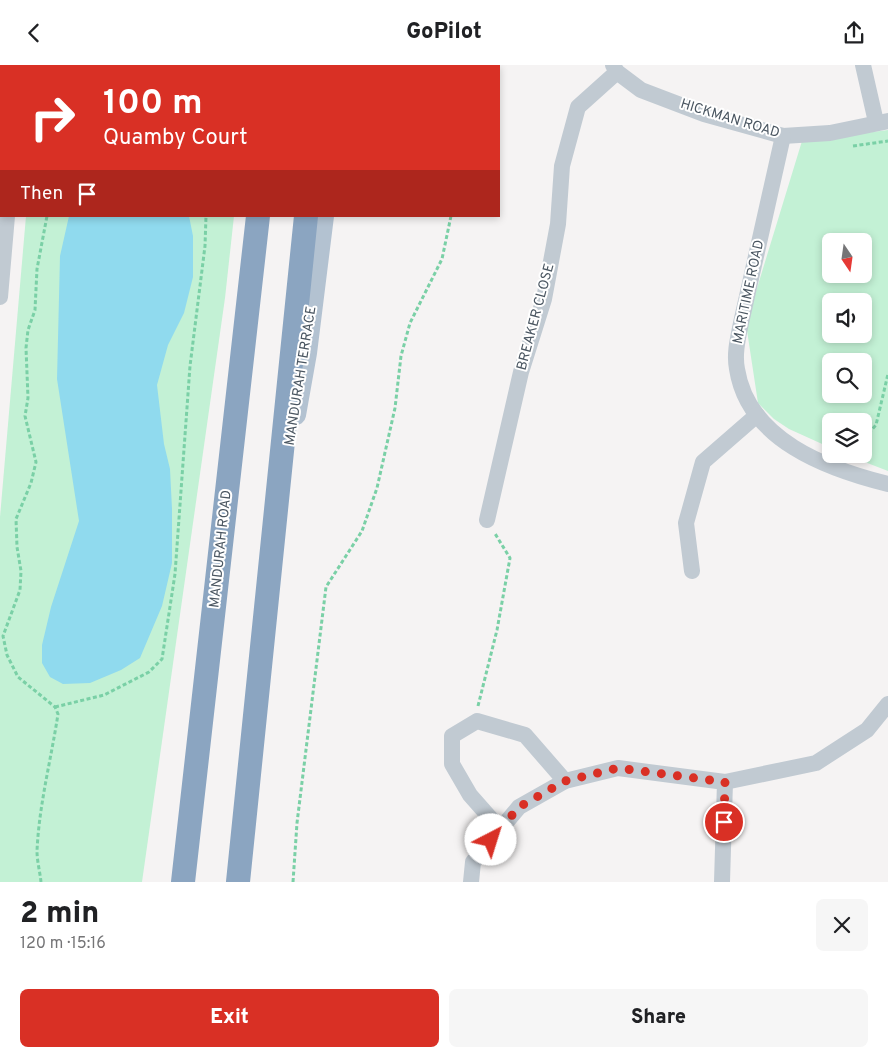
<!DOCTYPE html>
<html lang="en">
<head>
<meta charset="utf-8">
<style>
	:root { --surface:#fff; --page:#f6f6f6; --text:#202124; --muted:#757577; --accent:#d93025 }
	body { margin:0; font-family:Overpass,sans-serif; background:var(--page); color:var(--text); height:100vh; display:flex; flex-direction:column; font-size:19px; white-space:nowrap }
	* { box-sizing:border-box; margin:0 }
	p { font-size:16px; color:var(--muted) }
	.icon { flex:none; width:28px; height:28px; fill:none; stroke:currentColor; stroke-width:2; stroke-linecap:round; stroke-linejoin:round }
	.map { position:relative; height:817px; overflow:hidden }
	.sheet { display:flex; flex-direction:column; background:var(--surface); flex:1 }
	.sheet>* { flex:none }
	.guide { position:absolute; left:0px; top:0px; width:500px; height:152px; box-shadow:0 2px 8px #0003; background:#d93025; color:#fff; overflow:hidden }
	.needle { width:32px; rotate:167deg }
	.buttons { position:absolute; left:822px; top:168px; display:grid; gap:10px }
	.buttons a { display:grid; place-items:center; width:50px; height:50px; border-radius:8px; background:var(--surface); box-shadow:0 2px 8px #0003; font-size:25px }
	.pin { position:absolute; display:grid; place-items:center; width:42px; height:42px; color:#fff; margin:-21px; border:2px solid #fff; border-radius:50%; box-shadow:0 1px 5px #0007 }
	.me { position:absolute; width:55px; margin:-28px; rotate:40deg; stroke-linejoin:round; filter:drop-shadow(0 0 4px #0008) }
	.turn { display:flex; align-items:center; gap:18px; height:105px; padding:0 20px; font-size:22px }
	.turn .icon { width:65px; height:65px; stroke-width:2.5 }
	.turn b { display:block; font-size:35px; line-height:42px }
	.then { display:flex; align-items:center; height:48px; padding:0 20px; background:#0003; gap:10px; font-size:19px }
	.round { display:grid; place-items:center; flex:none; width:52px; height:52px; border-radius:8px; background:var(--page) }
	.headline { display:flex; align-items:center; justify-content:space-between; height:85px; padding:0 20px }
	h1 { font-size:30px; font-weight:800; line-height:38px }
	.primary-button { display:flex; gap:10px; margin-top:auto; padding:10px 20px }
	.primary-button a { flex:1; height:58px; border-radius:8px; background:var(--accent); color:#fff; font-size:20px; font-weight:800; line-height:58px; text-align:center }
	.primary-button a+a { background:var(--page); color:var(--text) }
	header { display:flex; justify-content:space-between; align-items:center; height:65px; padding:0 20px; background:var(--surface); font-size:22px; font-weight:800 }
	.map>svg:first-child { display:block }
	.green { fill:#c3f1d5; fill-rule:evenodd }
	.water { fill:#90daee }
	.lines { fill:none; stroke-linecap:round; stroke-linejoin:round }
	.path { stroke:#7ad0a6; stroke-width:3; stroke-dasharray:4 2.5; stroke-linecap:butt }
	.minor { stroke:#c1cad2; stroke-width:16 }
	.major { stroke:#b3c2d1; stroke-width:20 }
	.highway { stroke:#8ba5c1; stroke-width:24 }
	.route { stroke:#d93025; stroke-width:9; stroke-dasharray:0 16.2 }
	.labels { text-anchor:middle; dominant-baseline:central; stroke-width:4; stroke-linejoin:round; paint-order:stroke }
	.street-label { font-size:14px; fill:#4a5661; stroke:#fff }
</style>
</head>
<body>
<header><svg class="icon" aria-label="back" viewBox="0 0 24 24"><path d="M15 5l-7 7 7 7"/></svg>GoPilot<svg class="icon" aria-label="share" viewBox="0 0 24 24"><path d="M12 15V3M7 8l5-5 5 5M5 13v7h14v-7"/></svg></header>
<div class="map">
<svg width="888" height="817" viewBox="0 0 888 817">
	<rect width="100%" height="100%" fill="#f5f3f3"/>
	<g class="green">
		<path d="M888,65V406L844,389H864V356H831V383L789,364L774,354L758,338L746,259L802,76ZM831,176H864V209H831ZM831,236H864V269H831ZM831,296H864V329H831Z"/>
		<polygon points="26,151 234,151 225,233 142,817 0,817 0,452"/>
	</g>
	<polygon class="water" points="69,151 189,151 193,171 193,212 184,248 168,280 157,320 164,379 170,404 172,444 172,498 162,541 140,593 121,605 90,618 63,619 50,612 42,598 42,580 51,542 79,456 57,314 60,191"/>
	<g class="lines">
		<g class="path">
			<polyline points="59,0 59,1"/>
			<polyline points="217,1 217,0"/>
			<polyline points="450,1 451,0"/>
			<polyline points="853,81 888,76"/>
			<polyline points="864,373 876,360 888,309"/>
			<polyline points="478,641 497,565 510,493 494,467"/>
			<polyline points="55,642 104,630 149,607 162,594 175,509 190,301 205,181 206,151"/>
			<path d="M41,817C40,807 37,796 37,786C39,740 51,695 58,649L55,642L18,612L7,590L3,571L20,525L21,506L17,482L16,454L31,418L36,397L25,351L28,333L26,283L28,265L35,245L37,204L47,151"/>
			<polyline points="293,817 297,758 326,522 362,466 377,423 395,343 401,291 410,258 442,194 451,151"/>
		</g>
		<g class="minor">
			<polyline points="613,0 617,7 641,25 704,49 783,71 830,68 888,56"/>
			<polyline points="863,0 876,57"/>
			<polyline points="20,1 20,0"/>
			<path d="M783,71L741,258C738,273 734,289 737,304C748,375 827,404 888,419"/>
			<polyline points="0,232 7,151"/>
			<polyline points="487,455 521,307 544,234 558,159 562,101 578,42 617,7"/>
			<polyline points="692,506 686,458 703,397 757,350"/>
			<polyline points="500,764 470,730 452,699 452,671 477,656 525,670 565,716"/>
			<polyline points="471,817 473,797 519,742 565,716 618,703 725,717 816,698 867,665 888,639"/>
			<polyline points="722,817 725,717"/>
		</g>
		<g class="major">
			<polyline points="349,1 349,0"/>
			<polyline points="296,350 307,288 324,151"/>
		</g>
		<g class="highway">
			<polyline points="272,1 272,0"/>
			<polyline points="313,1 314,0"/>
			<polyline points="183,817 258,151"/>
			<polyline points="238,817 306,151"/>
		</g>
	</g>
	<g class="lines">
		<polyline class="route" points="491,775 519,742 565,716 618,703 725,717 724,757"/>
	</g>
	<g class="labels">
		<g class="street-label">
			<text transform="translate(730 54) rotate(17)">HICKMAN ROAD</text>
			<text transform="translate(749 227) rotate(-78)">MARITIME ROAD</text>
			<text transform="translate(536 252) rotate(-75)">BREAKER CLOSE</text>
			<text transform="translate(301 311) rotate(-81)">MANDURAH TERRACE</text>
			<text transform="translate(221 484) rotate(-84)">MANDURAH ROAD</text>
		</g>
	</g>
</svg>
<div class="buttons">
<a><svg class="needle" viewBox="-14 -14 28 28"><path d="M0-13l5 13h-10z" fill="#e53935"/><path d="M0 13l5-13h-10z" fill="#757577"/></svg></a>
<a><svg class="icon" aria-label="sound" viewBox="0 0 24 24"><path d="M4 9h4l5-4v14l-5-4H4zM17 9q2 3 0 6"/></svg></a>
<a><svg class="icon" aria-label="search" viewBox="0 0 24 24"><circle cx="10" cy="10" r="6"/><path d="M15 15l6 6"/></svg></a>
<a><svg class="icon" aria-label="layers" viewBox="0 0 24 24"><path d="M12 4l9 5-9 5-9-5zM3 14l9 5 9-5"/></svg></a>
</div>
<div class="pin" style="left:724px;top:757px;background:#d93025"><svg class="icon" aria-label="arrive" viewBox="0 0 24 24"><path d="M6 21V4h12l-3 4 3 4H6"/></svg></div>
<svg class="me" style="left:491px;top:775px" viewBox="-20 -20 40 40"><circle r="19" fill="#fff"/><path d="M0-13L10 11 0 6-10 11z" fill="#d93025"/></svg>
<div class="guide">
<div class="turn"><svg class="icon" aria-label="right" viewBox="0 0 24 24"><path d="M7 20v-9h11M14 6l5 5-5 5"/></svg><div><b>100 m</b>Quamby Court</div></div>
<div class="then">Then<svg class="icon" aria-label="arrive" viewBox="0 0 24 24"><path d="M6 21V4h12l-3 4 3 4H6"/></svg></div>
</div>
</div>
<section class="sheet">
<div class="headline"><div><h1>2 min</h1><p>120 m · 15:16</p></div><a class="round"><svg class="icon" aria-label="close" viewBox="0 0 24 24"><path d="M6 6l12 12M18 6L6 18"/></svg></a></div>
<div class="primary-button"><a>Exit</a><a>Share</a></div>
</section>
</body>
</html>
